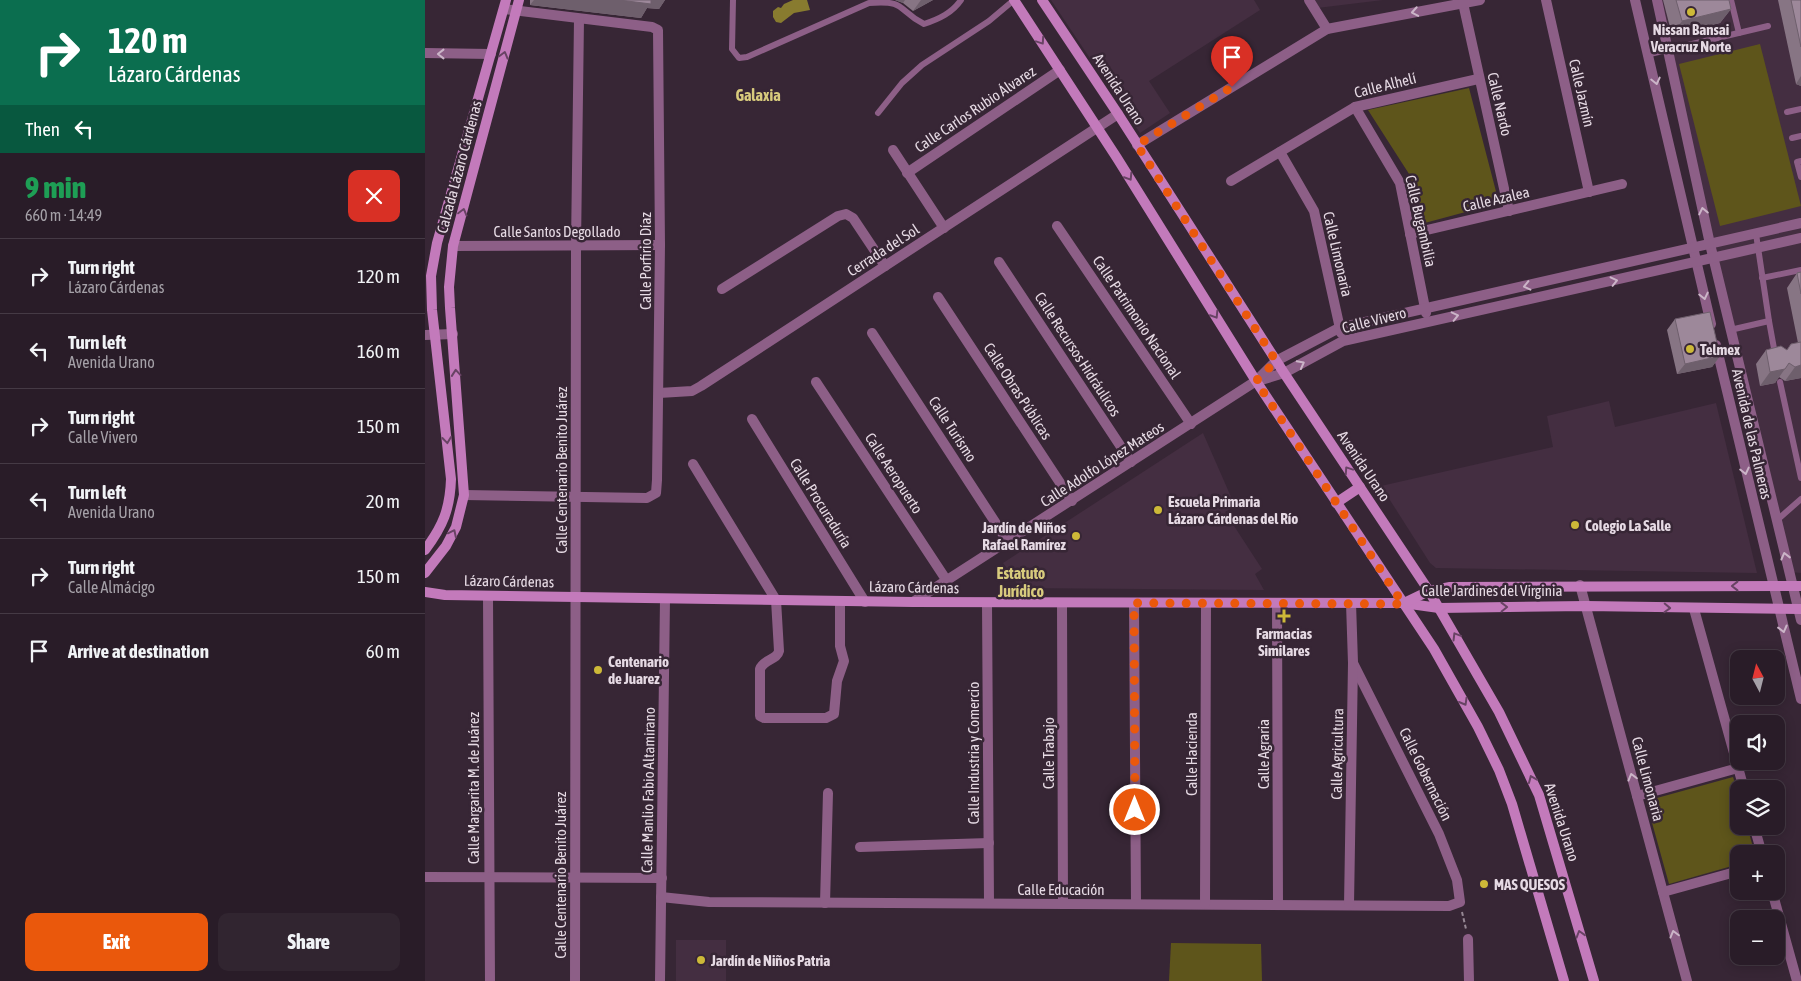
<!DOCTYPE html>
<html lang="en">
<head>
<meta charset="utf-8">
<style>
	:root { --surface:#291c28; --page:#312530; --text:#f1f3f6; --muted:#a5a1a8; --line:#453a45; --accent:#ea580c }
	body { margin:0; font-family:"Asap Condensed",sans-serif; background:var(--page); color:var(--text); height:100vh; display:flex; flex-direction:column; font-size:19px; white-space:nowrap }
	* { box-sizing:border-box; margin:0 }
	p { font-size:16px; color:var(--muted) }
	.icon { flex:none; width:28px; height:28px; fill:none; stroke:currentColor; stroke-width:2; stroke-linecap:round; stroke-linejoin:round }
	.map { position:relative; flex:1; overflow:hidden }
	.drawer { display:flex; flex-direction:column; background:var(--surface); width:425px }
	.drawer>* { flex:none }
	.guide { background:#0b6e4f; color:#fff; overflow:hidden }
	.needle { width:32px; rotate:353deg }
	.fabs { position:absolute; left:1305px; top:650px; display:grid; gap:10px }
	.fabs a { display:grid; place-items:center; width:55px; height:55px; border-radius:10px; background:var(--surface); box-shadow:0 2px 12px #0003,0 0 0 1px var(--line); font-size:25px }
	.pin { position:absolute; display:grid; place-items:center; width:42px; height:42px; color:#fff; margin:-51px -21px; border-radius:50% 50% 50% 0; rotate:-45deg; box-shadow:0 0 5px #0007 }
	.pin .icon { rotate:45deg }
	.me { position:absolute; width:55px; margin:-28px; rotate:0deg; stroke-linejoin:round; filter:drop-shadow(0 0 4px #0008) }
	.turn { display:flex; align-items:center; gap:18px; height:105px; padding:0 25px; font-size:22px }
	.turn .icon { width:65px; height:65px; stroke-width:2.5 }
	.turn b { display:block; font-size:35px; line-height:42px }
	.then { display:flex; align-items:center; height:48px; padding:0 25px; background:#0003; gap:10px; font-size:19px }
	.round { display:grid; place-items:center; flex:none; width:52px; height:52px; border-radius:10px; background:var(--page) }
	.headline { display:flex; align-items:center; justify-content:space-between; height:85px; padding:0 25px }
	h1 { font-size:30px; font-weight:800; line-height:38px; color:#1e9e55 }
	.primary-button { display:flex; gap:10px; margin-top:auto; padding:10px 25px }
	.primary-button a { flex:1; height:58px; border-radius:10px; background:var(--accent); color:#fff; font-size:20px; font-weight:800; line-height:58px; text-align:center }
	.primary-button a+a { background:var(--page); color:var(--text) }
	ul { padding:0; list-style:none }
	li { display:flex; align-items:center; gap:15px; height:75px; padding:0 25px; border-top:1px solid var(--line) }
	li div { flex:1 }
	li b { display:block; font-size:19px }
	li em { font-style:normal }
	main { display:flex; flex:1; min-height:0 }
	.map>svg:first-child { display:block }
	.built { fill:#442e41 }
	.green { fill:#5e551b }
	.water { fill:#887b2f }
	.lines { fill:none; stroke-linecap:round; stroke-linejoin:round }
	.path { stroke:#968894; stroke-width:2; stroke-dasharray:4 2.5; stroke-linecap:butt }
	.lane { stroke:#8d5f87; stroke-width:6 }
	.street { stroke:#8d5f87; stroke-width:10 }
	.secondary { stroke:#c37abb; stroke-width:10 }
	.wall { fill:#877584 }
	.shaded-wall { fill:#6e5f6c }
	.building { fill:#9d889a; stroke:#6e5f6c }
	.oneway { stroke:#cbb5c8 }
	.oneway2 { stroke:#684364 }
	.route { stroke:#ea580c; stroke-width:9; stroke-dasharray:0 16.2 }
	.poi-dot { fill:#cdb938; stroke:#372635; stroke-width:2 }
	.labels { text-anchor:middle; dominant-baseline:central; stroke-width:5; stroke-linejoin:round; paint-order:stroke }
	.poi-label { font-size:15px; font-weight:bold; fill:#e6dae4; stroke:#372635; text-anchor:start }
	.street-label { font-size:15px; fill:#e6dae4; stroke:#372635 }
	.neighbourhood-label { font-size:16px; font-weight:bold; fill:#d8cb7d; stroke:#372635 }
</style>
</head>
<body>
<main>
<section class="drawer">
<div class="guide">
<div class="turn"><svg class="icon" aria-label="right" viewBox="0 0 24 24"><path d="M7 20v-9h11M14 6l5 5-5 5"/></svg><div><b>120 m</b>Lázaro Cárdenas</div></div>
<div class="then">Then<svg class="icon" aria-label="left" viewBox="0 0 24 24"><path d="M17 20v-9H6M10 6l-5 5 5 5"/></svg></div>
</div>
<div class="headline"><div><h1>9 min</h1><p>660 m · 14:49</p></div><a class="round" style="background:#d93025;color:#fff"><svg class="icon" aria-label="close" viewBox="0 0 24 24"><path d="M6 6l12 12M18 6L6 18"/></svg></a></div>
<ul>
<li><svg class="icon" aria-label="right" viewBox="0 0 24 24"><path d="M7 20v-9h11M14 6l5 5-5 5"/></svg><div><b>Turn right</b><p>Lázaro Cárdenas</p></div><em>120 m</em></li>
<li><svg class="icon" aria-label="left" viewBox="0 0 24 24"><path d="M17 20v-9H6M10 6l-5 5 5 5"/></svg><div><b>Turn left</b><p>Avenida Urano</p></div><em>160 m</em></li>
<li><svg class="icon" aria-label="right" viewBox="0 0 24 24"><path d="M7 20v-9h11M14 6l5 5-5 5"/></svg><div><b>Turn right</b><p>Calle Vivero</p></div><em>150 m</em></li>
<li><svg class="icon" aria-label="left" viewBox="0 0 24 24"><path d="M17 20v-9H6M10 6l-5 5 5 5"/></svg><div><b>Turn left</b><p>Avenida Urano</p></div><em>20 m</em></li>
<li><svg class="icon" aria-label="right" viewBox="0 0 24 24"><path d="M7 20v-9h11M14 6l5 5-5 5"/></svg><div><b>Turn right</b><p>Calle Almácigo</p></div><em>150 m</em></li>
<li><svg class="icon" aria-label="arrive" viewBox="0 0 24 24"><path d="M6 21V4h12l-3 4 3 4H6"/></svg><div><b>Arrive at destination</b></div><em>60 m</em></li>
</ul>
<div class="primary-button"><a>Exit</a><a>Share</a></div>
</section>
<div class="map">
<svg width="1376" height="981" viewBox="0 0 1376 981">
	<rect width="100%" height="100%" fill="#372635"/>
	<g class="built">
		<polygon points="626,0 829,0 835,10 724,81 745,113 715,133"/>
		<polygon points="882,0 958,0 884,9"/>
		<polygon points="1232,0 1376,0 1376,573 1366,572"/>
		<polygon points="1184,401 1190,427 1291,403 1332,573 1011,568 1005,563 956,486 1128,447 1122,416"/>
		<polygon points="778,433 810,506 800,512 837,569 830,574 839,590 595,588 578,563"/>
		<rect x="251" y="940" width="50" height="41"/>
	</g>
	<g class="green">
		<polygon points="1335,44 1376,206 1295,226 1254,64"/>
		<polygon points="1044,88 1074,203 996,224 986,177 943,110"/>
		<polygon points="1308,777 1314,796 1314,826 1322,826 1330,854 1314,854 1314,864 1244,884 1221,801"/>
		<polygon points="746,943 836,944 837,981 744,981"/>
	</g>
	<polygon class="water" points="368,0 382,0 385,10 369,13 356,23 351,22 348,17 348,11 353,7 356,8 359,4"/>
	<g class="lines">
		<polyline class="path" points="1037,912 1041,929"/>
		<g class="lane">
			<path d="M308,0L307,49L314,58L322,57L444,3C483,0 471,10 499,24C514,19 527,13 536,0"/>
			<polyline points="1306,0 1314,33"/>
			<polyline points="1225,54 1343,26"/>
			<polyline points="1362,112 1376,109"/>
			<polyline points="453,113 477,83 497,65 564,21 589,0"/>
			<polyline points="1367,138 1376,136"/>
			<polyline points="1376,161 1372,162 1376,177"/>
			<polyline points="1331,234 1344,321"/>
			<polyline points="1337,278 1376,270"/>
			<polyline points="1305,330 1344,321 1350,354"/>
			<polyline points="1355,382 1376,478"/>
			<polyline points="1351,521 1376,499"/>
		</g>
		<g class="street">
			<polyline points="884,0 902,29"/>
			<polyline points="1121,0 1164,192"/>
			<polyline points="1210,0 1286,324"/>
			<polyline points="1232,0 1285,244 1376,620"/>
			<polyline points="1038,3 1084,211"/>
			<polyline points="0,53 66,54"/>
			<polyline points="930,107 975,183 1001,313"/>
			<polyline points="712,145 902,29 1055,0"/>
			<polyline points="468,150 519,228"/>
			<polyline points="855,152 889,211 916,333"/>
			<polyline points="482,173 635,70"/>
			<polyline points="806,181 930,107 1053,79"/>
			<polyline points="632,226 766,424"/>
			<polyline points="985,234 1197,184"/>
			<polyline points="28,246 235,245"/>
			<polyline points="574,262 706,462"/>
			<polyline points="297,289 413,216 421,214 428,218 460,266"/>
			<polyline points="513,297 647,501"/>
			<polyline points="447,333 583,542"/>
			<polyline points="0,335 28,334"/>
			<polyline points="1291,345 1376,699"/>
			<polyline points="833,381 859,373 918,341 1376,238"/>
			<polyline points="391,382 522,581"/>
			<polyline points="234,393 267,391 276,386 693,114"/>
			<polyline points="327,419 440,602"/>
			<path d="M268,464L351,600L354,651C352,660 339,659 335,669V716L339,718H401L409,714L412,681L419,661L415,646V601"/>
			<polyline points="39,495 222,498 231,493 232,480 235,245 233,30 227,27 79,9"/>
			<polyline points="1155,585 1262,981"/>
			<polyline points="63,596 65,981"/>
			<polyline points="488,602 831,381 851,361 914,328 1376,223"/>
			<polyline points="562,603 564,903"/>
			<polyline points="637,603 638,904"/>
			<polyline points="709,603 711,904"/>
			<polyline points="852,603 853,905"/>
			<polyline points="1269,609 1319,789"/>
			<polyline points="1212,796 1313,768"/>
			<polyline points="1329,826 1337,854"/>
			<polyline points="435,847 564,843"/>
			<polyline points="0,877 237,878"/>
			<polyline points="1347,891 1372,981"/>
			<polyline points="1238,892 1314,871"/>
			<polyline points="236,897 284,902 1024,906 1035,902 1032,880 1014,834 928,663"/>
			<polyline points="400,903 403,793"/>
			<polyline points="780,904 781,603"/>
			<polyline points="924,905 928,663 926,603"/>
			<polyline points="1043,939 1044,981"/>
			<polyline points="150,981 151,245 154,19"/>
			<polyline points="235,981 240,599"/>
		</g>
		<g class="secondary">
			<polyline points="589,0 692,158 831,381 1009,649 1053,727 1074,770 1087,804 1139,981"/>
			<polyline points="617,0 693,114 859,373 1004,591 1074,712 1114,795 1169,981"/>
			<polyline points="911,503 935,487"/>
			<path d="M0,550C18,526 25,509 26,479L7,310L6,276L12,243L81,0"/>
			<polyline points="0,573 21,546 31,527 39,495 25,308 24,287 28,246 94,0"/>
			<polyline points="0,592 20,595 488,602 978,603 1014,608 1161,606 1376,609"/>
			<polyline points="979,603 1004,591 1025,587 1376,586"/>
		</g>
	</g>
	<g class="wall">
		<polygon points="105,0 240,0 234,9 222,8 216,18 105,5"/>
		<polygon points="470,0 508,0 488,11 478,3"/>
		<polygon points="1238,0 1304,0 1306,9 1295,23 1247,35"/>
		<polygon points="1353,0 1376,0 1376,86 1371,84"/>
		<polygon points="1376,272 1376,378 1360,381 1354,377 1350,383 1335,386 1331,364 1341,350 1362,350 1366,344 1373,343 1362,288 1372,273"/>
		<polygon points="1250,319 1295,356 1287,367 1252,374 1242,330"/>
	</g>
	<g class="shaded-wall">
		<polygon points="109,0 240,0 234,9 222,8 216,18 105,5"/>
		<polygon points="470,0 480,0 478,3"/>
		<polygon points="496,0 508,0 488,11"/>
		<polygon points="1306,9 1295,23 1247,35 1257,21"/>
		<polygon points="1376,76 1376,86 1371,84"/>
		<polygon points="1295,356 1287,367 1252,374 1260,364"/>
		<polygon points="1364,363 1350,383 1335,386 1345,372"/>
		<polygon points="1376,365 1376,378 1360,381 1370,367"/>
	</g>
	<g class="building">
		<polygon points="194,0 226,0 226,4"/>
		<polygon points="1251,0 1304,0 1306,9 1257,21"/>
		<polygon points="1366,0 1376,0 1376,47"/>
		<polygon points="1376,272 1376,294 1372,273"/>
		<polygon points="1285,312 1295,356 1260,364 1250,319"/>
		<polygon points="1376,342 1376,365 1370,367 1364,363 1360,369 1345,372 1341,350 1356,346 1362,350 1366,344"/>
	</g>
	<defs><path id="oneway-chevron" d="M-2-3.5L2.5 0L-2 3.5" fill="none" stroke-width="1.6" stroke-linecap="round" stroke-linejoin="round" transform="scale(1.25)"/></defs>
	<g class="oneway">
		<use href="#oneway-chevron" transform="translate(990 12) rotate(170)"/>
		<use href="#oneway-chevron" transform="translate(16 54) rotate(-180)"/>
		<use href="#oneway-chevron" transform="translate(1231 81) rotate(77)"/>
		<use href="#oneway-chevron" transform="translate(1278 211) rotate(-102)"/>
		<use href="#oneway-chevron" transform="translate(1189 281) rotate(-13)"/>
		<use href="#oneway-chevron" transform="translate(1102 286) rotate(167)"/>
		<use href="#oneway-chevron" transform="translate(1279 296) rotate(77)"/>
		<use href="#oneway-chevron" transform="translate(1030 316) rotate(-13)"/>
		<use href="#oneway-chevron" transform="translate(876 364) rotate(-28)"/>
		<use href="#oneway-chevron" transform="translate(1320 471) rotate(77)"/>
		<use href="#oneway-chevron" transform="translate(1360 556) rotate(-104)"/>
		<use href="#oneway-chevron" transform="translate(1358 629) rotate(76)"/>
		<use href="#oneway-chevron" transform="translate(1207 777) rotate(-105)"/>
		<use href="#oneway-chevron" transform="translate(1249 934) rotate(-105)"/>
	</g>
	<g class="oneway2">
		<use href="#oneway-chevron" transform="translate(616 41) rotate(56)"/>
		<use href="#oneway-chevron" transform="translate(79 55) rotate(-75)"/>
		<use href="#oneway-chevron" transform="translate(704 177) rotate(58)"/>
		<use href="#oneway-chevron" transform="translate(38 212) rotate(-75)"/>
		<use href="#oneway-chevron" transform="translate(790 315) rotate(58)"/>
		<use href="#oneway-chevron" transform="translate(31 373) rotate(-95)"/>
		<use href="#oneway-chevron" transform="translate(22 440) rotate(83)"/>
		<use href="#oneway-chevron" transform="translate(923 470) rotate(-124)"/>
		<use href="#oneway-chevron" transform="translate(28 533) rotate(-64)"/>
		<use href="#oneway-chevron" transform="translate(1310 586) rotate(-180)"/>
		<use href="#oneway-chevron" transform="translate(1079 607) rotate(-1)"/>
		<use href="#oneway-chevron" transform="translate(1242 608) rotate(2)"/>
		<use href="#oneway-chevron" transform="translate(1031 636) rotate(-121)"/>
		<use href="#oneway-chevron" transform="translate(1039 702) rotate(60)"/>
		<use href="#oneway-chevron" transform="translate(1107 779) rotate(-113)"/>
		<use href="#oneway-chevron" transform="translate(1155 934) rotate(-107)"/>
	</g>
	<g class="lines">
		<polyline class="route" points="710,810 709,603 978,604 831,381 851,361 712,145 807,87"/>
	</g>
	<g class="poi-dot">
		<circle cx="1266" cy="12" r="5"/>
		<circle cx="1265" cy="349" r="5"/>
		<circle cx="733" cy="510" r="5"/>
		<circle cx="1150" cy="525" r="5"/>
		<circle cx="651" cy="536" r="5"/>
		<path d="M856.5 608.5h5v5h5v5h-5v5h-5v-5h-5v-5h5z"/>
		<circle cx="173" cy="670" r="5"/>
		<circle cx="1059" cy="884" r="5"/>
		<circle cx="276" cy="960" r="5"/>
	</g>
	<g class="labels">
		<g class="poi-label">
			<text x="1266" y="29" text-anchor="middle">Nissan Bansai<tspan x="1266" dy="17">Veracruz Norte</tspan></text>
			<text x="1275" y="349">Telmex</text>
			<text x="743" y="501">Escuela Primaria<tspan x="743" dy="17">Lázaro Cárdenas del Río</tspan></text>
			<text x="1160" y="525">Colegio La Salle</text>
			<text x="641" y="527" text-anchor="end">Jardín de Niños<tspan x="641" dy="17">Rafael Ramírez</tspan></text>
			<text x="859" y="633" text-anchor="middle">Farmacias<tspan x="859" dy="17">Similares</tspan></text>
			<text x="183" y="661">Centenario<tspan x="183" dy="17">de Juarez</tspan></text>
			<text x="1069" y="884">MAS QUESOS</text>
			<text x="286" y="960">Jardín de Niños Patria</text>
		</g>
		<g class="street-label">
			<text transform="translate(960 85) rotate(-14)">Calle Alhelí</text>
			<text transform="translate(694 89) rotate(57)">Avenida Urano</text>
			<text transform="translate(1157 93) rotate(77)">Calle Jazmín</text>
			<text transform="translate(1075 104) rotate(77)">Calle Nardo</text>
			<text transform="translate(550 109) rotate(-34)">Calle Carlos Rubio Álvarez</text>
			<text transform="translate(34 167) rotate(-75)">Calzada Lázaro Cárdenas</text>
			<text transform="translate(1071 199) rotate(-13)">Calle Azalea</text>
			<text transform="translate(996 221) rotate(77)">Calle Bugambilia</text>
			<text x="132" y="231">Calle Santos Degollado</text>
			<text transform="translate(458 250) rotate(-33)">Cerrada del Sol</text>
			<text transform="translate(913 254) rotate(77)">Calle Limonaria</text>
			<text transform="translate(220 261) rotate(-90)">Calle Porfirio Díaz</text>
			<text transform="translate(712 317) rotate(56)">Calle Patrimonio Nacional</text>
			<text transform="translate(949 320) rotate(-14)">Calle Vivero</text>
			<text transform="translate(653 354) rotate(57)">Calle Recursos Hidráulicos</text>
			<text transform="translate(593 391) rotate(57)">Calle Obras Públicas</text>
			<text transform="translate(528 429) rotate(57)">Calle Turismo</text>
			<text transform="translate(1327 434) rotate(77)">Avenida de las Palmeras</text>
			<text transform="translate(677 464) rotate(-33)">Calle Adolfo López Mateos</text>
			<text transform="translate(939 466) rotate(56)">Avenida Urano</text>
			<text transform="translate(136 470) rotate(-90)">Calle Centenario Benito Juárez</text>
			<text transform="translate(469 473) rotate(57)">Calle Aeropuerto</text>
			<text transform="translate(396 503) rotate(58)">Calle Procuraduría</text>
			<text transform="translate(84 581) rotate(1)">Lázaro Cárdenas</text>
			<text transform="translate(489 587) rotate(1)">Lázaro Cárdenas</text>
			<text x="1067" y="590">Calle Jardines del Virginia</text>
			<text transform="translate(548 753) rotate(-90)">Calle Industria y Comercio</text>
			<text transform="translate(623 753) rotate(-90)">Calle Trabajo</text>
			<text transform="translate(766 754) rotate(-90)">Calle Hacienda</text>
			<text transform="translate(838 754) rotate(-90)">Calle Agraria</text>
			<text transform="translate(912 754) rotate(-89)">Calle Agricultura</text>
			<text transform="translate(1001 774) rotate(64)">Calle Gobernación</text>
			<text transform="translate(1223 779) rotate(75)">Calle Limonaria</text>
			<text transform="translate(48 788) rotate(-90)">Calle Margarita M. de Juárez</text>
			<text transform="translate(223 790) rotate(-89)">Calle Manlio Fabio Altamirano</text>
			<text transform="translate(1137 822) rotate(72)">Avenida Urano</text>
			<text transform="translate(135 875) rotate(-90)">Calle Centenario Benito Juárez</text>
			<text x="636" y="889">Calle Educación</text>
		</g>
		<g class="neighbourhood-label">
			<text x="333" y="95">Galaxia</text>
			<text x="596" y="573">Estatuto<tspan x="596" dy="18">Jurídico</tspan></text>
		</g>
	</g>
</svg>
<div class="fabs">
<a><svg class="needle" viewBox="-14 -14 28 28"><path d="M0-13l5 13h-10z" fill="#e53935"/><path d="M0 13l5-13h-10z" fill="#a5a1a8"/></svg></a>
<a><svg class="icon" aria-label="sound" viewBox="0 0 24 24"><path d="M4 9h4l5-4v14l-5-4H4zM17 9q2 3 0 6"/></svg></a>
<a><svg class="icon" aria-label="layers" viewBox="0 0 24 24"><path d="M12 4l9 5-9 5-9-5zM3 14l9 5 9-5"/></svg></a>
<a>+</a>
<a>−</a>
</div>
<div class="pin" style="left:807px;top:87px;background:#d93025"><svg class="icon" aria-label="arrive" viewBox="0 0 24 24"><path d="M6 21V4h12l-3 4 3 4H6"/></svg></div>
<svg class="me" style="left:710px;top:810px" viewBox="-20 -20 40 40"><circle r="17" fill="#ea580c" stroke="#fff" stroke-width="3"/><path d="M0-11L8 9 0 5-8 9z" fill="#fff"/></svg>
</div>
</main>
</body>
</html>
